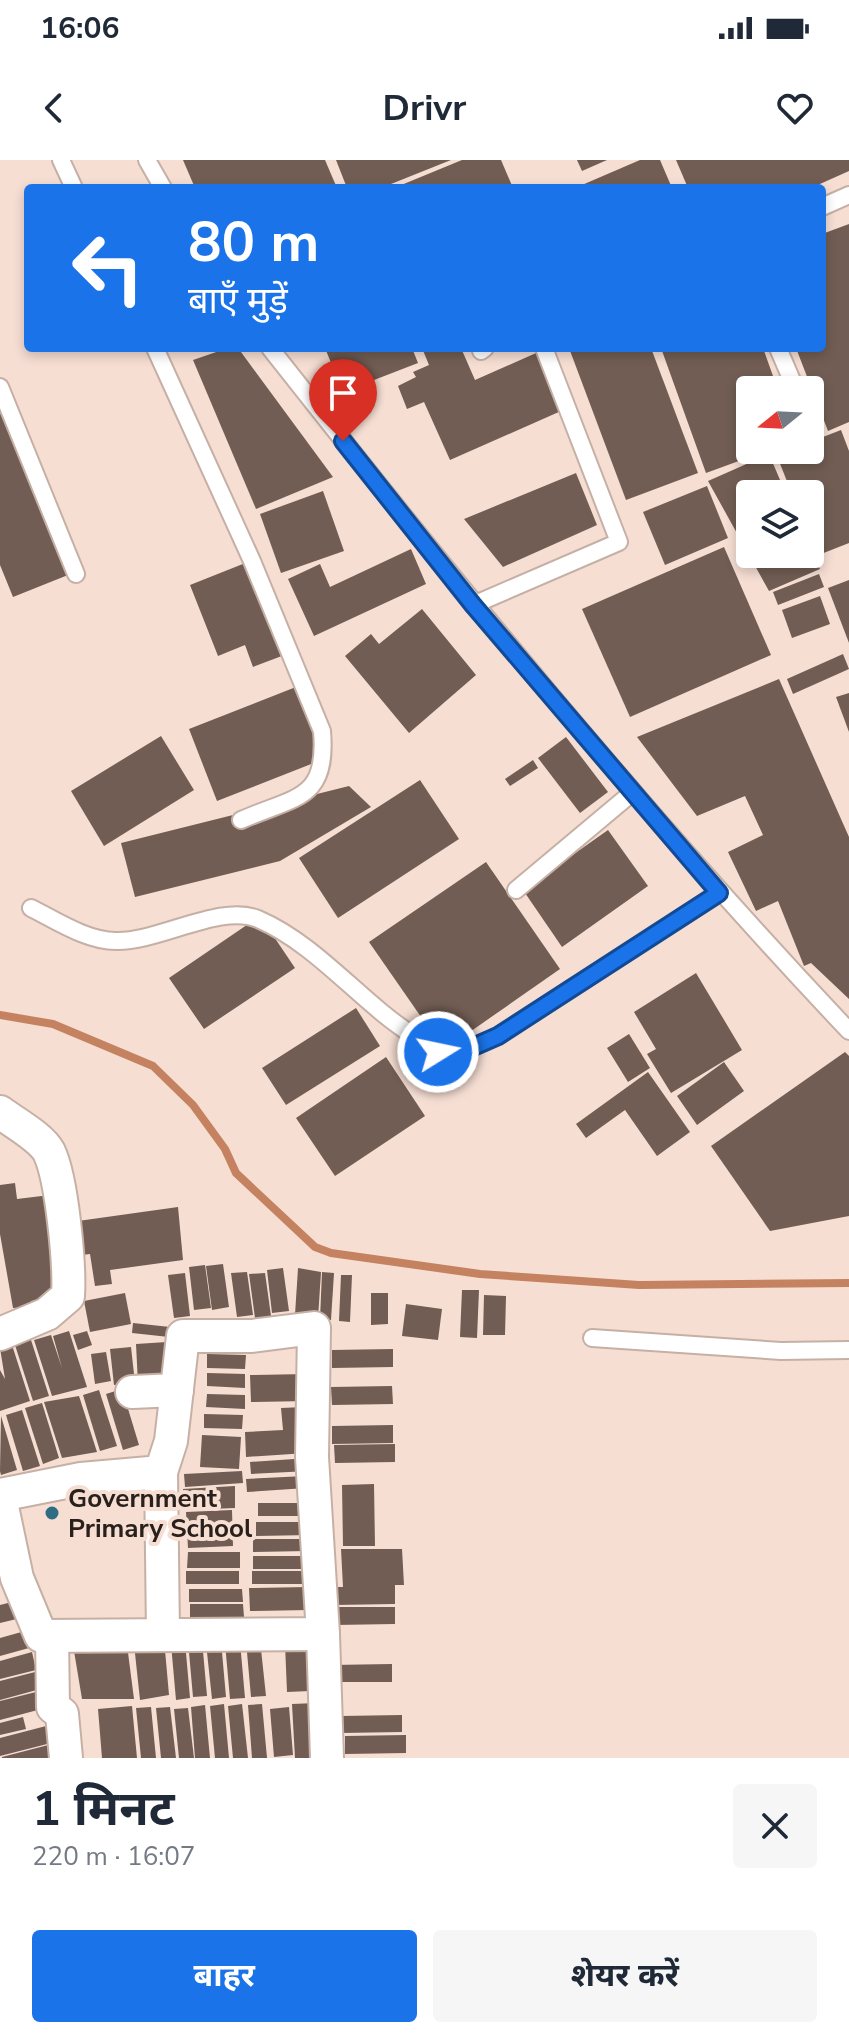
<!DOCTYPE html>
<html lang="hi">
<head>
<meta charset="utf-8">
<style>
	:root { --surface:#fff; --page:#f6f6f7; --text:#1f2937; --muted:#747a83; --accent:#1a73e8 }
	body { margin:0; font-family:"Nunito Sans","Noto Sans Devanagari",sans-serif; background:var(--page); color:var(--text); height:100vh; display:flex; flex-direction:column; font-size:30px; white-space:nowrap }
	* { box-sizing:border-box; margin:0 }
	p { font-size:26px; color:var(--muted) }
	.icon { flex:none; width:44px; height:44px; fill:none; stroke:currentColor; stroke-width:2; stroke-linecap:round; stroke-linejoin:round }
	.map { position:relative; height:1598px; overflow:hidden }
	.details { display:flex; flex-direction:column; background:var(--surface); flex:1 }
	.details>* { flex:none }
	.top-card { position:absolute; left:24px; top:24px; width:802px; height:168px; border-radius:8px; box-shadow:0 4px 12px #0003; background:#1a73e8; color:#fff; overflow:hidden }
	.needle { width:52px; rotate:252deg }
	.controls { position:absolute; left:736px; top:216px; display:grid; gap:16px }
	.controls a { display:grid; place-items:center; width:88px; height:88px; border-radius:8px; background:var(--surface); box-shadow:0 4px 12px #0003; font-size:40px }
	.pin { position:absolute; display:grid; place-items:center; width:68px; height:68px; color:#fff; margin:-82px -34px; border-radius:50% 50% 50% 0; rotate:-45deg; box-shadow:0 0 8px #0007 }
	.pin .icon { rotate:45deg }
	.me { position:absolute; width:88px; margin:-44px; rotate:80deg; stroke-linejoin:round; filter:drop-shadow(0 0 6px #0008) }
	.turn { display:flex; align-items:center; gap:28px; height:168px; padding:0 32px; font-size:36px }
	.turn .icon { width:104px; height:104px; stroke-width:2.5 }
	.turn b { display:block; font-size:56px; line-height:68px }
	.round { display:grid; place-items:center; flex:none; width:84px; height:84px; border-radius:8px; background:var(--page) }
	.head { display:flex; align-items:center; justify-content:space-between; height:136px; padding:0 32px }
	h1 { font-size:48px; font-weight:700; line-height:60px }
	.button { display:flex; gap:16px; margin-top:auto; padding:16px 32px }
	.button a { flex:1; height:92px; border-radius:8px; background:var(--accent); color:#fff; font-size:32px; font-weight:700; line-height:92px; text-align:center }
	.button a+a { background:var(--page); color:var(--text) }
	.status { display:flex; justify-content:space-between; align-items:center; height:56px; padding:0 40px; background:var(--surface); direction:ltr }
	.status svg { height:22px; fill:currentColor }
	header { display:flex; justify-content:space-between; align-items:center; height:104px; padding:0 32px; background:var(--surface); font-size:36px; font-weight:700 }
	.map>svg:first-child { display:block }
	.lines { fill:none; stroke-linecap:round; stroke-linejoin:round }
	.stream { stroke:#c58261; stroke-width:8 }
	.building { fill:#715d53 }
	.lane-casing { stroke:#c6b0a5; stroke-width:20 }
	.street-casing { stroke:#c6b0a5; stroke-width:36 }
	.lane { stroke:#fff; stroke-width:16 }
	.street { stroke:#fff; stroke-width:32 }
	.route-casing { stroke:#114b97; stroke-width:20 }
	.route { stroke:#1a73e8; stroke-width:14 }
	.poi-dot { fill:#306c83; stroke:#f6ded3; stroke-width:3 }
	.labels { text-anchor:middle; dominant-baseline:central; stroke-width:8; stroke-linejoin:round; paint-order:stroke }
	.poi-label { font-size:26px; font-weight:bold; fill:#29201c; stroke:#f6ded3; text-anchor:start }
</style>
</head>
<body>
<div class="status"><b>16:06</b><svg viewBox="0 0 49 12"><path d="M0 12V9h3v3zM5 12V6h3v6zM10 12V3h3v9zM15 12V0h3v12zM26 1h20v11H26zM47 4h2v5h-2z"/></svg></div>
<header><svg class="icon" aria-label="back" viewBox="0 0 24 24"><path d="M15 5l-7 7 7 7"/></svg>Drivr<svg class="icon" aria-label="heart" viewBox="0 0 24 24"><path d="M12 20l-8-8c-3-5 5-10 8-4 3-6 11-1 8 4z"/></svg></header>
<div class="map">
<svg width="849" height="1598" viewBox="0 0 849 1598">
	<rect width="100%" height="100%" fill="#f6ded3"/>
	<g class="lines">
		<polyline class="stream" points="0,855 53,864 153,906 193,945 225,989 236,1013 315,1087 331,1093 480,1114 639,1125 849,1123"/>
	</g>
	<g class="building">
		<polygon points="183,0 325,0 337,28 195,28"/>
		<polygon points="336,0 451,0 381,28 347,28"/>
		<polygon points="462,0 501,0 513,28 394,28"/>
		<polygon points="577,0 607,0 582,11"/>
		<polygon points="640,0 660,0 672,28 575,28"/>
		<polygon points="676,0 849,0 849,11 811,28 688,28"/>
		<polygon points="849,64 849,262 828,271 796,188 822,188 822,74"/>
		<polygon points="228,188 238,188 333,317 256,349 193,200"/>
		<polygon points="325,188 412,188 418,203 343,232"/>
		<polygon points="422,188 461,188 475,220 536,193 561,251 450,300 424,242 407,249 398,226 416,217 413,212 429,205"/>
		<polygon points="569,188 651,188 698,313 626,340"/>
		<polygon points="661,188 763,188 778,230 750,230 750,290 769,290 706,313"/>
		<polygon points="0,228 73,413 13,437 0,405"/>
		<polygon points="841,270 849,291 849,383 816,396 810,381 810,334 792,334 777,296 791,290 810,290 810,282"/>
		<polygon points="769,294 786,334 750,334 750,394 810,394 810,388 820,409 769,431 708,321"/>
		<polygon points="576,313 597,365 503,407 464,359"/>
		<polygon points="707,326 728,378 665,405 643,352"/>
		<polygon points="323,331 344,391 281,413 260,354"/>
		<polygon points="724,387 771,495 630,557 582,449"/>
		<polygon points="411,389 426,424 314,476 288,419 320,404 330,427"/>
		<polygon points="258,398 295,491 253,507 245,485 218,496 190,425"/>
		<polygon points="819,414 824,427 778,445 773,432"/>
		<polygon points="849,420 849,483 828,428"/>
		<polygon points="820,436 830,464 792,478 782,450"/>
		<polygon points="422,449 476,515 409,573 345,496 371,474 379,484"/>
		<polygon points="843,494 849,509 793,534 787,519"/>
		<polygon points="779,519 849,677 849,839 811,803 804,806 778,741 756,751 728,692 763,675 745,636 697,656 637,577"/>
		<polygon points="301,525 329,597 217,641 189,569"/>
		<polygon points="849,533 849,572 836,537"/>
		<polygon points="161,576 194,630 104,686 71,631"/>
		<polygon points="566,577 608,632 580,653 538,598"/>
		<polygon points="533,600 538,608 510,626 505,619"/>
		<polygon points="420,620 459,679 338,758 299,698"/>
		<polygon points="349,626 371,647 280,701 135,737 121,683"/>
		<polygon points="608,670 648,726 562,787 523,730"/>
		<polygon points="486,702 560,809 444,890 369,782"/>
		<polygon points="260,756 295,808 204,869 169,818"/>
		<polygon points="696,813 742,890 671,933 647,894 656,889 634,852"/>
		<polygon points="356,848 380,886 286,945 262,908"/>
		<polygon points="629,874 650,908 628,922 607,888"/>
		<polygon points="845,892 849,896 849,1056 770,1071 711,986"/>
		<polygon points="386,897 425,956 335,1016 296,958"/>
		<polygon points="724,902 744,931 697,965 677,936"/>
		<polygon points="648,912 690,972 657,996 625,950 586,978 576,964"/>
		<polygon points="15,1023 17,1039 50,1035 64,1137 31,1141 32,1147 13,1148 0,1074 0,1025"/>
		<polygon points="178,1047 183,1100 110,1110 112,1124 95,1126 90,1094 82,1095 78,1061"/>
		<polygon points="223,1104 229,1147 212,1150 206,1106"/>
		<polygon points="205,1105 211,1148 194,1150 189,1107"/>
		<polygon points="283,1108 289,1151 272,1153 267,1110"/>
		<polygon points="298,1108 321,1112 318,1158 295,1155"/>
		<polygon points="247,1112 253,1155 237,1157 231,1113"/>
		<polygon points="322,1112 334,1113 331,1160 320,1159"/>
		<polygon points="185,1113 190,1156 174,1158 168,1115"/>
		<polygon points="265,1113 271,1156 255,1158 249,1114"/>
		<polygon points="341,1115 352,1115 350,1162 339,1161"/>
		<polygon points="462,1130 479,1130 477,1178 460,1177"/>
		<polygon points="125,1133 131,1164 90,1172 84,1141"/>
		<polygon points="371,1133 388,1133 388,1164 371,1165"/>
		<polygon points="484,1135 506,1136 505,1175 483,1175"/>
		<polygon points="406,1144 442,1149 438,1180 402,1176"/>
		<polygon points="133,1163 170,1167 169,1177 132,1173"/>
		<polygon points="69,1171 87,1227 52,1236 34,1180 51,1175 62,1208 53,1176"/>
		<polygon points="87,1171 92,1185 78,1190 73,1175"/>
		<polygon points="31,1180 49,1236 33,1241 15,1185"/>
		<polygon points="167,1182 169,1223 138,1224 136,1184"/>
		<polygon points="12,1185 30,1241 0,1251 0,1210 5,1219 0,1188"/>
		<polygon points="131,1187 135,1223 114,1225 110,1189"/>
		<polygon points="393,1189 393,1207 332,1208 332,1190"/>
		<polygon points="106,1192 111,1221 95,1224 91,1194"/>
		<polygon points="207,1194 246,1195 245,1209 207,1208"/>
		<polygon points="207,1213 245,1214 245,1228 207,1226"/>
		<polygon points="307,1214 308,1241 251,1242 250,1215"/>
		<polygon points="392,1226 393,1244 332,1245 331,1227"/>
		<polygon points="122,1229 139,1285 123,1290 106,1234"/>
		<polygon points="99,1230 117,1286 100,1291 83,1235"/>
		<polygon points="207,1234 245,1235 245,1249 206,1247"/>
		<polygon points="79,1236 97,1292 62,1298 44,1242"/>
		<polygon points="42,1243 59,1298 43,1304 25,1248"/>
		<polygon points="304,1247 307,1293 246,1297 245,1272 283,1270 281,1248"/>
		<polygon points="22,1250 40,1306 23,1311 6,1255"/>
		<polygon points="204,1254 243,1255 242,1269 204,1268"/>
		<polygon points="1,1256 17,1310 1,1315 0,1311"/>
		<polygon points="393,1265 393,1283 332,1284 332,1266"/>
		<polygon points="202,1275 241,1277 239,1309 200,1307"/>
		<polygon points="395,1284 395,1302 335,1303 334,1285"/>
		<polygon points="309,1298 309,1311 251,1314 250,1302"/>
		<polygon points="242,1311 243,1323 185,1327 184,1314"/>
		<polygon points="305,1316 306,1328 247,1332 246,1319"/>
		<polygon points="374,1324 375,1386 343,1386 342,1325"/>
		<polygon points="235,1326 235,1348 184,1350 183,1329"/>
		<rect x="258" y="1343" width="54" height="13"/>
		<polygon points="232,1350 233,1386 188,1388 186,1352"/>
		<polygon points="256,1362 310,1362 310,1375 256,1376"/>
		<polygon points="253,1379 307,1379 307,1391 253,1392"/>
		<polygon points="341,1389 402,1389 404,1425 395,1425 395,1444 334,1445 334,1427 343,1427"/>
		<polygon points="188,1392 240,1392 240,1408 187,1408"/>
		<rect x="253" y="1396" width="53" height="13"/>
		<rect x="186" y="1411" width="53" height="13"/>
		<rect x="252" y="1411" width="53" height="13"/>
		<polygon points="308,1427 309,1450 250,1451 249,1428"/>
		<polygon points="189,1429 242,1429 243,1442 189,1442"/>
		<polygon points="20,1440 25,1457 0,1463 0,1445"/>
		<polygon points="190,1444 243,1444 244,1457 190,1457"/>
		<polygon points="334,1447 395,1447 395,1464 334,1465"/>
		<polygon points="25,1471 29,1488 0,1496 0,1478"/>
		<polygon points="164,1479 169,1535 140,1540 134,1484"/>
		<polygon points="202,1480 207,1536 193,1537 188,1481"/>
		<polygon points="260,1480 266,1536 251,1537 246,1481"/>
		<polygon points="221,1481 226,1537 212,1539 206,1483"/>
		<polygon points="185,1482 190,1538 176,1540 171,1484"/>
		<polygon points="240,1482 245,1538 230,1539 225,1483"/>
		<polygon points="285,1484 309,1484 310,1531 287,1532"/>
		<polygon points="127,1485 134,1539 82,1539 74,1491"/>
		<polygon points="32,1492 36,1510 0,1519 0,1501"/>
		<polygon points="392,1504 392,1522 332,1522 331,1505"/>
		<polygon points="39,1511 44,1528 0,1540 0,1521"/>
		<polygon points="44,1530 49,1547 0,1560 0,1541"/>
		<polygon points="316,1543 320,1598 295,1598 292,1544"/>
		<polygon points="224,1544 229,1598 215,1598 210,1546"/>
		<polygon points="242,1544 248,1598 233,1598 228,1546"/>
		<polygon points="262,1544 267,1598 252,1598 248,1545"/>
		<polygon points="205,1545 210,1598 195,1598 191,1547"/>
		<polygon points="132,1546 137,1598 102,1598 98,1549"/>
		<polygon points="151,1547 156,1598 141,1598 136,1548"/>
		<polygon points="170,1547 176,1598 161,1598 156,1548"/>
		<polygon points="289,1547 293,1595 274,1597 270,1549"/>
		<polygon points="188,1548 194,1598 179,1598 174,1549"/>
		<polygon points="402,1555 402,1572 341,1573 341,1556"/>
		<polygon points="23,1557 26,1569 0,1575 0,1563"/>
		<polygon points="50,1565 55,1582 0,1596 0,1578"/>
		<polygon points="406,1575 406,1593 345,1594 345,1576"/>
		<polygon points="56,1583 60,1598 2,1598 2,1597"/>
	</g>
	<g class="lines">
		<g class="lane-casing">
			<g id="lane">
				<polyline points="61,0 74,28"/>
				<polyline points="147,0 163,28"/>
				<polyline points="822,47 849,35"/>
				<path d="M155,188L252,401L322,571C328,640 296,636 241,660"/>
				<path d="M270,188C456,424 642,652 849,871"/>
				<polyline points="778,188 796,230"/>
				<polyline points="481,191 485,188"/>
				<polyline points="0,227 76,414"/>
				<polyline points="810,263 813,271"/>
				<polyline points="473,445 619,382 544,188"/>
				<polyline points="516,730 633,632"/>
				<path d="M31,748C57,761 87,781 116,781C159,782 221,743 258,759C318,785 360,842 414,876C421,881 431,890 440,892C460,895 480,884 498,876L719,733"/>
				<polyline points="592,1178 781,1191 849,1190"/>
			</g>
		</g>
		<g class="street-casing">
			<g id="street">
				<path d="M0,952C13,962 41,977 49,992C62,1019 70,1105 68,1136L47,1154L0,1174"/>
				<polyline points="132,1232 177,1230"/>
				<polyline points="161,1312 163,1475"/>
				<polyline points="0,1335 81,1319 161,1312 171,1281 183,1176 252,1176 314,1168 312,1297 323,1474 41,1476 17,1418 0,1337"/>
				<polyline points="323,1474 327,1598"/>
				<polyline points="52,1476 53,1547 62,1554 66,1598"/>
			</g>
		</g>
		<use href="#lane" class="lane"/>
		<use href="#street" class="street"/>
	</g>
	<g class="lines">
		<g class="route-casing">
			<polyline id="route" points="343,281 473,445 719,733 498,876 466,890 438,892"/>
		</g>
		<use href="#route" class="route"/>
	</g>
	<circle class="poi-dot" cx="52" cy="1353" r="8"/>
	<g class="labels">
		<g class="poi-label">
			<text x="68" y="1338">Government<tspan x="68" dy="30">Primary School</tspan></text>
		</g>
	</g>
</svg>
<div class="controls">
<a><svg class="needle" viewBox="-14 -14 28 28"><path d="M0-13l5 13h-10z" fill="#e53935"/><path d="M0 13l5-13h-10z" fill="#747a83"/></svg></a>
<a><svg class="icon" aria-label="layers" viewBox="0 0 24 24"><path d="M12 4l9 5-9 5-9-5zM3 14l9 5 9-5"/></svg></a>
</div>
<div class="pin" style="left:343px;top:281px;background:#d93025"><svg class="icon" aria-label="arrive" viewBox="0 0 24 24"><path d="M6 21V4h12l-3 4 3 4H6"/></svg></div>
<svg class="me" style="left:438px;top:892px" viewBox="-20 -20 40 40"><circle r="17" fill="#1a73e8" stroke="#fff" stroke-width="3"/><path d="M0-11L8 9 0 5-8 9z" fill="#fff"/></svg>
<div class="top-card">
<div class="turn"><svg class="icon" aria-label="left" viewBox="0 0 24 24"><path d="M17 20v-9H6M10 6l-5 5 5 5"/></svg><div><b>80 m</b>बाएँ मुड़ें</div></div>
</div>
</div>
<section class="details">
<div class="head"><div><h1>1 मिनट</h1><p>220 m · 16:07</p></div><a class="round"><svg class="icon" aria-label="close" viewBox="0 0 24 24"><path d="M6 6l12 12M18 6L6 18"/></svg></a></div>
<div class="button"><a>बाहर</a><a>शेयर करें</a></div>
</section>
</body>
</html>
